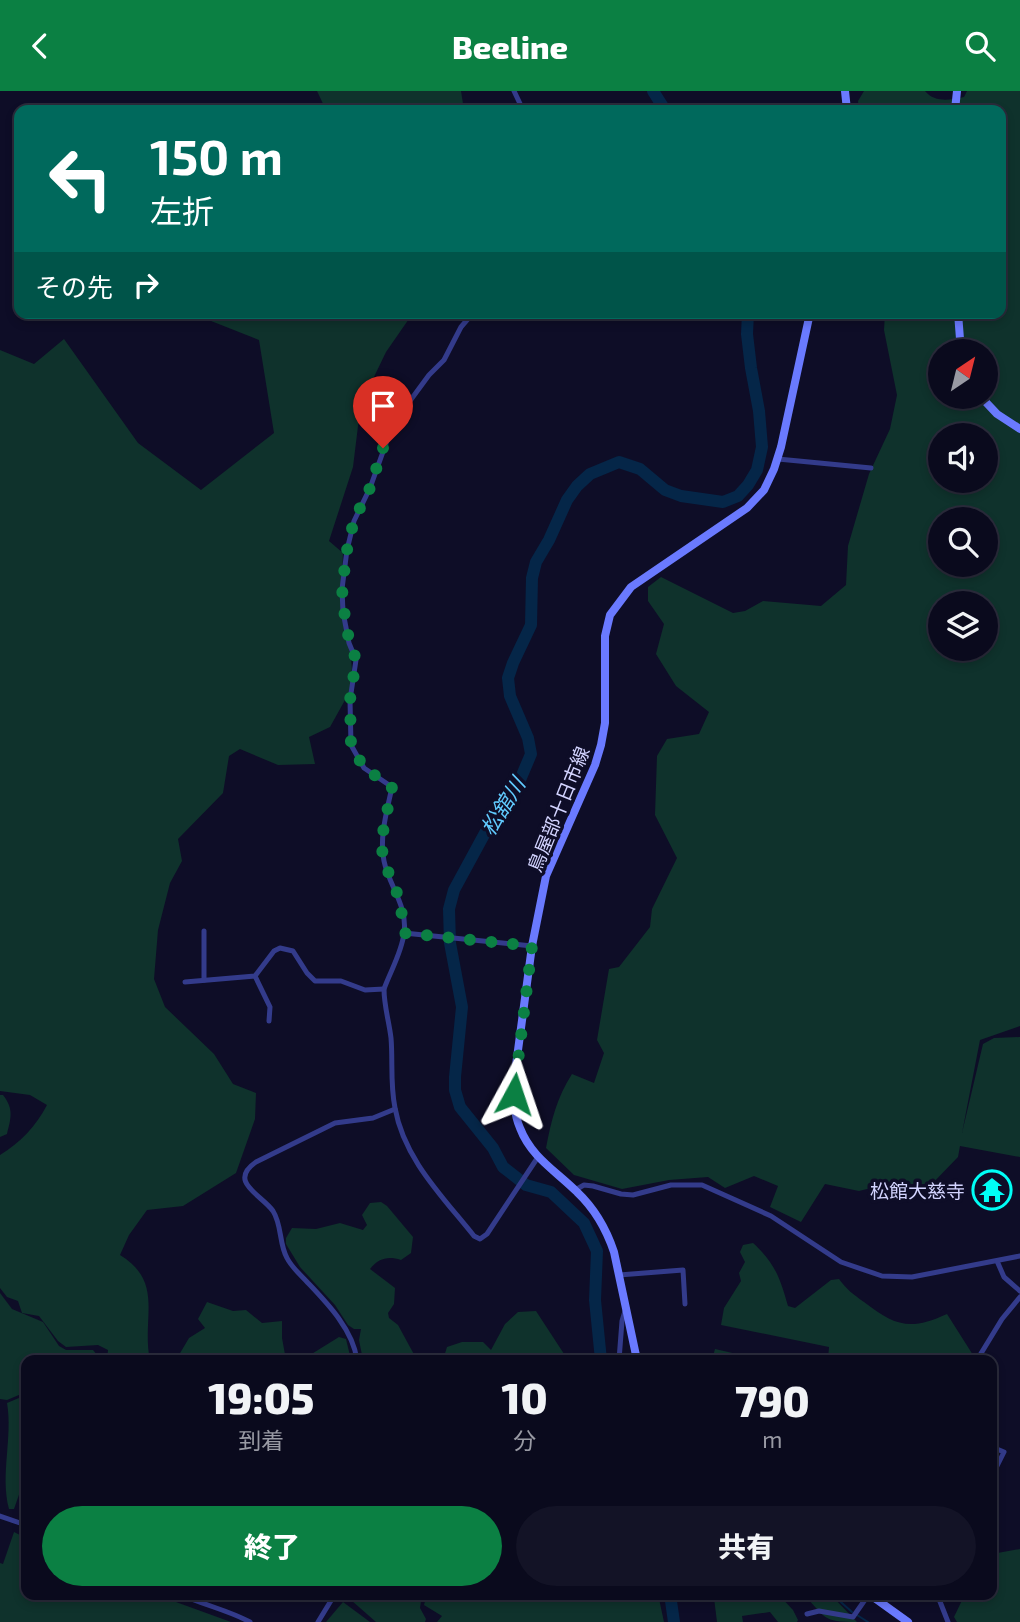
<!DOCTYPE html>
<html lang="ja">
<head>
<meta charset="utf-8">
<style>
	:root { --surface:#0a0a1d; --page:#131326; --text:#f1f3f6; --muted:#999aa4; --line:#2a2b3b; --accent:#0b8043 }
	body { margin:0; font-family:"Exo 2","Noto Sans JP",sans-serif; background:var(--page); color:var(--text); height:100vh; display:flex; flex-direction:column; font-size:26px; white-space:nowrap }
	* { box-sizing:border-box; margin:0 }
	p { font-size:23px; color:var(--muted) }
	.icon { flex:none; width:38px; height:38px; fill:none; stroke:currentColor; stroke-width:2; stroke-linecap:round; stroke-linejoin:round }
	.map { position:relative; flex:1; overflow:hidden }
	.side { position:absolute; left:21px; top:1264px; width:976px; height:245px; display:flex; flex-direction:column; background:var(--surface); border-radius:14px; box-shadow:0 4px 10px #0003,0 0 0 2px var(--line) }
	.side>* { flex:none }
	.hud { position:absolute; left:14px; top:14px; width:992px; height:214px; border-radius:14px; box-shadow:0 4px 10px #0003,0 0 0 2px var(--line); background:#00695c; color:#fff; overflow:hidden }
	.needle { width:46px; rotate:35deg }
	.controls { position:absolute; left:928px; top:248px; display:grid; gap:14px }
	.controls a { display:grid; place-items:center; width:70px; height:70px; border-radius:50%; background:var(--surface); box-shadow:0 4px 10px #0003,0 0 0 2px var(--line); font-size:35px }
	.pin { position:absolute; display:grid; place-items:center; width:60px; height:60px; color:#fff; margin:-72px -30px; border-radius:50% 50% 50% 0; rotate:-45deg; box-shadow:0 0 7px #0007 }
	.pin .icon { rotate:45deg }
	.me { position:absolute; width:77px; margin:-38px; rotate:5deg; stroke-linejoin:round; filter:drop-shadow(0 0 5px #0008) }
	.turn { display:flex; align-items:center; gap:24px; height:147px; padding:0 21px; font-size:32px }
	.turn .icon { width:91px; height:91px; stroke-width:2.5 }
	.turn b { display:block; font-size:49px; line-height:60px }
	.then { display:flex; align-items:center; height:66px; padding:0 21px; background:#0003; gap:14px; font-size:26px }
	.eta { display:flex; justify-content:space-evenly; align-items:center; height:119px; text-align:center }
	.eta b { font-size:42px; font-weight:800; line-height:49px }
	.cta { display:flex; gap:14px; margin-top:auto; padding:14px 21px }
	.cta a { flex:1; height:80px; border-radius:42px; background:var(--accent); color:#fff; font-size:28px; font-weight:800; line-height:80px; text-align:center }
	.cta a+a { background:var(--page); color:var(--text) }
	header { display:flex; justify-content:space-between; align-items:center; height:91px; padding:0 21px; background:var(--accent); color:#fff; font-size:32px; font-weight:800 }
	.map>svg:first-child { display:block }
	.green { fill:#0f322c; fill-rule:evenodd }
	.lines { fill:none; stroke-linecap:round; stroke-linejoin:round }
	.stream { stroke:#052648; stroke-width:2 }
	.river { stroke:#052648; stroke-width:12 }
	.street { stroke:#333b8b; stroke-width:5 }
	.secondary { stroke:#6a7aff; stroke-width:8 }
	.route { stroke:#0b8043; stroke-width:12; stroke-dasharray:0 21.6 }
	.labels { text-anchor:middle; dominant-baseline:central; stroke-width:7; stroke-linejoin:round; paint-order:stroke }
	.street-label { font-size:19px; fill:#d3d4ff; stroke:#0e0d27 }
	.poi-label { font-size:19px; fill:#d3d4ff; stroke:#0e0d27; text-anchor:end }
	.water-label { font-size:21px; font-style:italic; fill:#61cbff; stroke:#0e0d27 }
</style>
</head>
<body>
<header><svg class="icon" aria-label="back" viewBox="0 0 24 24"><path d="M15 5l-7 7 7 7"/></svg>Beeline<svg class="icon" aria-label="search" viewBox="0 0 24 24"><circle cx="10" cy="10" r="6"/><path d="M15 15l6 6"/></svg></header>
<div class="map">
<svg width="1020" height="1531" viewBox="0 0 1020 1531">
	<rect width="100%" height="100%" fill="#0e0d27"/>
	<g class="green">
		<polygon points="317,0 461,0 464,19 326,19"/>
		<path d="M864,0H925C935,12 950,9 964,6L967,0H1020V935L980,949L962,1042L983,953L994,947L1020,946V1066L960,1055L958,1066L927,1098L883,1094L859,1100L825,1093L801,1131L770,1116L778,1095L754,1085L725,1097L708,1086L669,1089L622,1098L574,1084L546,1057C551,1030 557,1006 572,983L594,992L604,962L597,949L609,878L619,876L650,836L652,818L677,767L655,724L657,665L667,648L699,643L709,621L676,595L656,563L664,533L648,510V496L661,486L733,522L745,520L763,510L821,515L846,494L848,455L869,383L890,338L897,304L884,239L885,222H1001V19H859L858,10ZM940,261H985V306H940ZM940,345H985V390H940ZM940,429H985V474H940ZM940,513H985V558H940Z"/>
		<path d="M205,222H413L386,261L373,288L359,327L353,376L329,450L343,462L342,486L352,578L350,600L330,636L309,646L315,673L278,674L240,658L229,665L223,702L178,748L182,770L170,792L158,839L154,888L165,916L214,963L233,993L256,1002L255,1028L236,1082L183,1115L147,1119L129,1144L120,1164C165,1192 141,1227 150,1269H107L108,1259L98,1254L66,1256L58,1250L39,1225L22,1222L18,1210L7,1206L0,1197V1064C20,1052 36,1035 47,1014L30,1004L0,1000V259L34,273L64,248L138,352L201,399L274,342L259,249L206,228Z"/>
		<path d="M0,1004H3C14,1018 11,1027 7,1043L0,1046Z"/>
		<path d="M381,1111L387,1115L413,1146L411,1162L401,1169C388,1165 379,1167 370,1178L395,1197L394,1213L388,1222L389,1227L398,1234L417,1269H363L359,1249L361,1238H354L348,1234L335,1214L300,1176L286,1153V1147L292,1137L316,1138L340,1132L363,1139L367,1134L362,1124L370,1112Z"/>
		<path d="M753,1152C775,1172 780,1187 788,1215L795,1217L831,1189L839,1188C846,1198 854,1204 864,1211C895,1235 910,1240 947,1223L973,1264L971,1269H828L829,1256L721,1234L724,1217L741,1190L739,1182L745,1171L740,1161L743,1154Z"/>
		<polygon points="0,1202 12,1218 43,1231 59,1255 66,1259 93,1259 101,1269 26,1269 26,1301 7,1309 0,1308"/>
		<polygon points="207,1211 233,1220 246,1219 262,1232 282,1230 282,1247 286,1269 176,1269 189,1247 205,1237 198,1228"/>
		<polygon points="536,1220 568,1269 443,1269 447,1256 462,1251 483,1251 491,1259 505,1233 518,1221"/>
		<polygon points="339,1246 346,1248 351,1269 309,1269 310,1264"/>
		<polygon points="715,1258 763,1269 712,1269"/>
		<path d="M26,1304V1398H21L14,1418H9C0,1383 13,1347 7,1312Z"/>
		<polygon points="14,1441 26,1447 26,1503 154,1503 231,1531 0,1531 0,1472 3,1473"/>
		<polygon points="1020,1458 1020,1531 957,1531 954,1526 965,1503 992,1503 992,1463"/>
		<polygon points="350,1503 422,1503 420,1517 426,1528 425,1531 376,1531 351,1509"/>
		<polygon points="427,1503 658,1503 664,1531 437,1531 442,1525 424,1514"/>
		<polygon points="719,1503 778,1503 793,1519 798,1529 797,1531 778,1531 770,1521 742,1525 743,1531 717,1531 714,1507"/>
		<path d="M803,1503H830L857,1531C821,1531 827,1527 803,1503Z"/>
		<polygon points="343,1511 370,1531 326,1531"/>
	</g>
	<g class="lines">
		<g class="stream">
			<polyline points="832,1503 852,1521"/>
			<polyline points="857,1524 868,1531"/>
		</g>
		<g class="river">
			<polyline points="653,0 665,19"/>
			<polyline points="601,1269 595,1209 597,1160 584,1132 551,1101 526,1094 503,1076 493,1057 460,1016 455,999 455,986 462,916 450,852 449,818 454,799 504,707 520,689 531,663 528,647 510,605 508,587 513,572 531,534 532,487 536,471 549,449 567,409 577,395 590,383 619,371 640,378 665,399 681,405 723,411 738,405 748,394 757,379 762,356 759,320 751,277 747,243 748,222"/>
			<polyline points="670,1503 674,1531"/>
		</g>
		<g class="street">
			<polyline points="514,0 523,19"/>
			<path d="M473,222L461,236L444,269L429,284L393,333L370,397L354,430L347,459L342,498L343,521L349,552L356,569L350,609L351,654L364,677L392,696C387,720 379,746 384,770C389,795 408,815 404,842C402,861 390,881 384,898C384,915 389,930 391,947C393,970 390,993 395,1017C404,1068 443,1106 474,1145L480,1148L487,1143L538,1066"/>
			<polyline points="778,368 871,377"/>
			<polyline points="404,842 532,855"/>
			<polyline points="255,885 270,916 269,930"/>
			<polyline points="204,889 204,840"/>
			<polyline points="185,891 255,885 274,860 280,857 293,860 307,882 315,890 341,890 365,899 384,898"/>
			<polyline points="575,1099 584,1094 593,1095 621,1103 633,1104 671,1094 702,1094 771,1125 841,1171 882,1185 912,1186 1020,1165"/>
			<polyline points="997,1170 1004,1186 1020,1200"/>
			<polyline points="619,1184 683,1179 685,1213"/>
			<path d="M357,1269C353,1239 328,1213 308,1192C301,1184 292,1177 287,1167C279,1153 282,1134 273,1120C262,1104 227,1091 256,1071L335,1032L373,1027L395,1018"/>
			<polyline points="619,1269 622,1230 625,1220"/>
			<polyline points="977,1269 1002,1228 1020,1206"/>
			<polyline points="992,1356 1004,1361 992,1385"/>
			<polyline points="0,1425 26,1434"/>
			<path d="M180,1503C203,1514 228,1519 250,1531"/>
			<polyline points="937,1503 948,1531"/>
			<polyline points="807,1523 819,1520 853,1526 869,1503"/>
			<polyline points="318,1531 335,1503"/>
		</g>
		<g class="secondary">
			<polyline points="845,0 847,19"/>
			<polyline points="955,19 957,0"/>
			<polyline points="958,222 961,261"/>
			<polyline points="981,306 997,323 1020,338"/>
			<path d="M637,1269L614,1161C606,1137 595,1118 577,1101C556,1080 531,1066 520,1037C513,1021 514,1005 514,989L532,855L546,785L595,674L601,654L605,632V545L610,524L631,496L747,417L764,399L774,378L781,356L810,222"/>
			<polyline points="869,1503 908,1531"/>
		</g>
	</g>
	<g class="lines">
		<polyline class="route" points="383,357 370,397 354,429 347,459 342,498 346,537 356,569 350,609 351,654 364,677 392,696 382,746 382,759 385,773 400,809 404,842 532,855 514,1003"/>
	</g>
	<defs>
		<g id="temple-ring" transform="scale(2.0125)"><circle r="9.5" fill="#0e0d27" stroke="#00fef6" stroke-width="1.5"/><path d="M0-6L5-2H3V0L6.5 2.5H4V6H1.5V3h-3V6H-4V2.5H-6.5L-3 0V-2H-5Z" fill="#00fef6"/></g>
	</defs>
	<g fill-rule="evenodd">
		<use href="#temple-ring" x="992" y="1099"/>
	</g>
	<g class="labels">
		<g class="street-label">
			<text transform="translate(558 718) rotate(-68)">鳥屋部十日市線</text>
		</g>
		<g class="poi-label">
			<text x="965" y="1099">松館大慈寺</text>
		</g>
		<g class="water-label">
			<text transform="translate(502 715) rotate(-58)">松舘川</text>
		</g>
	</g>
</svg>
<div class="controls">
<a><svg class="needle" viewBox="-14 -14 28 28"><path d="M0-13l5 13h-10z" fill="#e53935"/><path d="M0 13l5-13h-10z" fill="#999aa4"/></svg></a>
<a><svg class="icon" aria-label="sound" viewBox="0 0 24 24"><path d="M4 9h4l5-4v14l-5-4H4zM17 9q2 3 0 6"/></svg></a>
<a><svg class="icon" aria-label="search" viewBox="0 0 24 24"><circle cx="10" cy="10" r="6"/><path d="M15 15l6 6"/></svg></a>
<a><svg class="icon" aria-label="layers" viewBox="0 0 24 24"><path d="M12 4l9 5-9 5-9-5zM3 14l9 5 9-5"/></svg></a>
</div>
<div class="pin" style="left:383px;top:357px;background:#d93025"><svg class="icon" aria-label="arrive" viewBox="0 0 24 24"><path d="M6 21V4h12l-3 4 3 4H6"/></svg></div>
<svg class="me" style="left:514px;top:1003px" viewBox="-20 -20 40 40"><path d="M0-17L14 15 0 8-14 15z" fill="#0b8043" stroke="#fff" stroke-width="4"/></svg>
<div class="hud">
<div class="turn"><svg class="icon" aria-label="left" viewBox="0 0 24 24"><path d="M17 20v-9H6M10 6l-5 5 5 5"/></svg><div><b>150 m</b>左折</div></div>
<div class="then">その先<svg class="icon" aria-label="right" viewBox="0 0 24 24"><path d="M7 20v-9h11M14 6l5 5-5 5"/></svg></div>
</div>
<section class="side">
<div class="eta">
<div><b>19:05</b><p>到着</p></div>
<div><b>10</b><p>分</p></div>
<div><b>790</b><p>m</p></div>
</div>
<div class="cta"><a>終了</a><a>共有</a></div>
</section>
</div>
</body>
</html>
